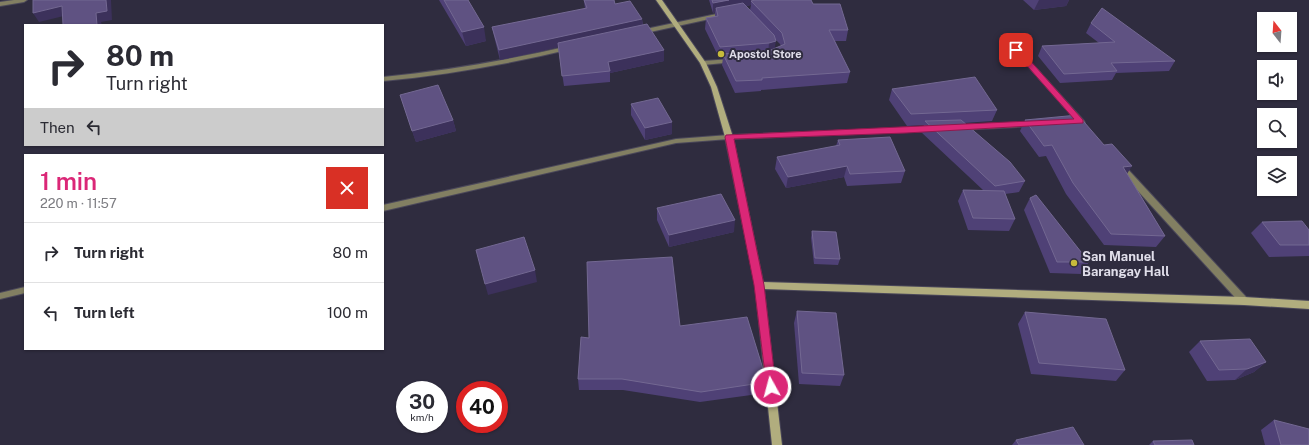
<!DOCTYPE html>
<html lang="en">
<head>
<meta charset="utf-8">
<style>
	:root { --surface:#fff; --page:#f2f2f3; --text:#2b2b33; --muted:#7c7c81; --line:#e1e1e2; --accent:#db2777 }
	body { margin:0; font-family:"Public Sans",sans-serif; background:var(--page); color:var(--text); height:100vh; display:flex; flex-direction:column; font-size:15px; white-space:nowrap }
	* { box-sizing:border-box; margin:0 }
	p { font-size:13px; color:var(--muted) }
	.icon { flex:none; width:22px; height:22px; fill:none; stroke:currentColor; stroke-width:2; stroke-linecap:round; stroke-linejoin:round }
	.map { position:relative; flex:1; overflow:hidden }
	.side { position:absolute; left:24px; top:154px; width:360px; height:196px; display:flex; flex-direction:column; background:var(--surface); border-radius:0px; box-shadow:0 1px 3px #0004 }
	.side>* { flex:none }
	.hud { position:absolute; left:24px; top:24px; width:360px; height:122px; border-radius:0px; box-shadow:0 1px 3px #0004; background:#fff; color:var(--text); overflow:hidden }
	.needle { width:26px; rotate:343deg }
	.fabs { position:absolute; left:1257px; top:12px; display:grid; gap:8px }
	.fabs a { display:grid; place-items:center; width:40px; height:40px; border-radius:0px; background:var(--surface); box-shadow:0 1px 3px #0004; font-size:20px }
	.speed { position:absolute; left:396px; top:381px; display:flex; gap:8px; font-size:20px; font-weight:700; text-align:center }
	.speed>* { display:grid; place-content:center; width:52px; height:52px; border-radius:50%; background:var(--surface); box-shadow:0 1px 3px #0004; line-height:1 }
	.speed small { font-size:10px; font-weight:400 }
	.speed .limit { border:6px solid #d22; background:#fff; color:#111 }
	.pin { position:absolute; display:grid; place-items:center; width:34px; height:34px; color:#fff; margin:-17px; border-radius:8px; box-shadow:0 2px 6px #0006 }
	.me { position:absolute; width:44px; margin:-22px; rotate:353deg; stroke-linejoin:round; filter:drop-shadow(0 0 3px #0008) }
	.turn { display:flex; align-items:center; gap:14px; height:84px; padding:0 16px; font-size:18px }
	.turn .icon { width:52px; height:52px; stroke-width:2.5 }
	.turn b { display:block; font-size:28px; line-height:34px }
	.then { display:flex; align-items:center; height:38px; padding:0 16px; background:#0003; gap:8px; font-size:15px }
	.round { display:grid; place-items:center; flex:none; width:42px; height:42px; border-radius:0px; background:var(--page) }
	.headline { display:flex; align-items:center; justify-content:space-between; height:68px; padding:0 16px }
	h1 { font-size:24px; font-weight:600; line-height:30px; color:var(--accent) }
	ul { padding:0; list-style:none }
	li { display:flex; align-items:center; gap:12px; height:60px; padding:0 16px; border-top:1px solid var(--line) }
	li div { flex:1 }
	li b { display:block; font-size:15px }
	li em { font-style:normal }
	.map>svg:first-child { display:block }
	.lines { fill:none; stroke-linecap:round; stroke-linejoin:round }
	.street-casing { stroke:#4b485a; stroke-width:2 }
	.secondary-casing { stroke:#4b485a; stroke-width:2 }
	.street { fill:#827f62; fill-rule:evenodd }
	.secondary { fill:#b1ad7e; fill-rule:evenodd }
	.wall { fill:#4f4176; fill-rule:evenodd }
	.shaded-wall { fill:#3c315b }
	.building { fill:#5f5282; stroke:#736892 }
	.route { fill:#db2777; stroke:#8e194d }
	.poi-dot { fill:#c7bb3b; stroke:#2f2c3f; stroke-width:1.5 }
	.labels { text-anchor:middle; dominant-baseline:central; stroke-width:4; stroke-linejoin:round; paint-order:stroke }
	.far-poi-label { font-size:11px; font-weight:bold; fill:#e0deea; stroke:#2f2c3f; text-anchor:start }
	.poi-label { font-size:13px; font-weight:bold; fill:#e0deea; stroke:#2f2c3f; text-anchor:start }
</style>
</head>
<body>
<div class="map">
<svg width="1309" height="445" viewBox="0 0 1309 445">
	<rect width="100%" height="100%" fill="#2f2c3f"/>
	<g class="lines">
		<g class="street-casing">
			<g id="street">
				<polygon points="14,0 27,0 24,2 0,6 0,2"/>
				<polygon points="726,12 729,14 728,15 641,34 638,32 641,30"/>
				<polygon points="1006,36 1008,37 1084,121 1085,123 1084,125 1080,125 1004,39 1004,37"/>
				<path d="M569,46L572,48L571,49C509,64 446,75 383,81V77C446,71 507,60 569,46Z"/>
				<polygon points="732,59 734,60 734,62 703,65 700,63 703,61"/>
				<polygon points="1033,122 1036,124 1035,126 959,130 955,128 959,126"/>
				<polygon points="933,127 935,127 937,129 935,131 729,139 676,143 383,211 383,205 676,139 729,135"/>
				<polygon points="1120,163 1123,164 1247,298 1248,301 1247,304 1244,305 1241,304 1117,168 1116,166 1117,164"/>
				<polygon points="25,287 25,293 0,299 0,293"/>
			</g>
		</g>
		<g class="secondary-casing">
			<polygon id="secondary" points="656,0 662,0 706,63 717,87 733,137 763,282 1244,297 1309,301 1309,309 1244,305 764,289 782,445 772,445 755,285 725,137 711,87 700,63"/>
		</g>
		<use href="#street" class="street"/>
		<use href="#secondary" class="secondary"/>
	</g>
	<g class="wall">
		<polygon points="439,0 468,0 486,41 466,46"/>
		<polygon points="584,0 614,0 615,4 642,19 643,25 664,61 610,73 610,82 564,86 558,47 500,60 494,36 492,27 585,9"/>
		<path d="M709,0H811L813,4L848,30L846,41H835L850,72L847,83L761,90V91L735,93L722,65L723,58H719L705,29L706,18L715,17V12L713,13ZM751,5L750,10L746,6ZM775,39L780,44L781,46L775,48Z"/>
		<polygon points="1023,0 1069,0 1066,6 1034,10"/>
		<polygon points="1091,23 1175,61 1169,71 1116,73 1112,80 1060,83 1038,56 1042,46 1099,43 1086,33"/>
		<polygon points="892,89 997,110 992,121 964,123 1025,181 1019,192 1005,194 1015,219 1009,231 968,230 958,201 963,190 983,190 921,132 924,125 907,126 889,100"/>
		<polygon points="400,95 453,120 456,131 416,142"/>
		<polygon points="631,104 672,134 645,140 631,115"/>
		<polygon points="1025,120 1127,174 1165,236 1156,247 1104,245 1066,194 1046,156 1039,157 1020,131"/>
		<polygon points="838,140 905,171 901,183 847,186 844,177 786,188 775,169 777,157 836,146"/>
		<polygon points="1030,198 1089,262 1081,274 1050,273 1024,210"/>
		<polygon points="657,208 734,232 669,247 657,220"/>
		<polygon points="1262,222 1309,230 1309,256 1269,257 1251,233"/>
		<polygon points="812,231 840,259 838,265 814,264 811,238"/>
		<polygon points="797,311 844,375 840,386 799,384 794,323"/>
		<polygon points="1025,312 1125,370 1116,381 1031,374 1018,324"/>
		<polygon points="680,326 767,382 765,393 700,402 623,390 579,390 578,379 589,338"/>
		<polygon points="1200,341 1266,362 1254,372 1235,380 1207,381 1189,352"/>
		<polygon points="1274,420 1309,445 1265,445 1261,430"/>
		<polygon points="1016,440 1084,445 1012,445"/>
		<polygon points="1153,441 1194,445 1149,445"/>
	</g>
	<g class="shaded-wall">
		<polygon points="106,0 111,0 112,20 101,22 102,25 97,25 96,13"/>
		<polygon points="729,0 770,0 751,1 751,5 717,12 716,8 715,12 713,13 713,3"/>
		<polygon points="1039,0 1069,0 1066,6 1034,10"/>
		<polygon points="62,6 68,15 39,22 33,13"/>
		<polygon points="642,19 643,28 500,60 499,50"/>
		<polygon points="484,27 486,41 466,46 462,32"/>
		<polygon points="776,41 774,52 768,55 769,43"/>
		<polygon points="664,50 664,61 610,73 608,62"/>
		<polygon points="453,120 456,131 416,142 412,131"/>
		<polygon points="672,122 672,134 645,140 645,128"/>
		<polygon points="847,166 844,177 786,188 788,177"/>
		<polygon points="1132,166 1125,177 1123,167"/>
		<polygon points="735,220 734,232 669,247 669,235"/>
		<polygon points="535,270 537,282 488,295 485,284"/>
		<polygon points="1266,362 1254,372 1235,380 1247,369"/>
	</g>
	<g class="building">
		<polygon points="33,0 106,0 107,11 96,13 97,25 63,25 62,6 33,13"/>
		<polygon points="444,0 468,0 484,27 462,32"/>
		<polygon points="584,0 614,0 615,4 630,1 642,19 499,50 492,27 587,8"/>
		<polygon points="712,0 729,0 713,3"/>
		<polygon points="755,0 811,0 813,4 840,4 848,30 829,30 850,72 762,78 762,80 736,81 723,54 771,50 785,44 782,33 751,1"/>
		<polygon points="743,3 774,35 776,41 769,43 720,47 706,18 718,16 716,8"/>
		<polygon points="1102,8 1175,61 1111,63 1117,71 1064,74 1042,46 1115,42 1091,23"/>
		<polygon points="647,24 664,50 608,62 610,71 562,76 558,43"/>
		<polygon points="975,77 997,110 911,114 892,89"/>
		<polygon points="438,85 453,120 412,131 400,95"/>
		<polygon points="658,98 672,122 645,128 631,104"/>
		<polygon points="1078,115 1104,145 1112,144 1132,166 1123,167 1165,236 1111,234 1073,183 1052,145 1044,146 1025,120"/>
		<polygon points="961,120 1010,162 1025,181 995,186 925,121"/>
		<polygon points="890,137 905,171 850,174 847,166 788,177 777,157 840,145 838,140"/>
		<polygon points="963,190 1004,191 1015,219 973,218"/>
		<polygon points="721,194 735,220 669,235 657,208"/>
		<polygon points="1036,195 1089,262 1057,262 1030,198"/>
		<polygon points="1302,221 1309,230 1309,245 1280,245 1262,222"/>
		<polygon points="812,231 836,232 840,259 815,258"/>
		<polygon points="524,237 535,270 485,284 476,250"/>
		<polygon points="672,257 680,326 747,317 767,382 701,392 622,379 578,379 581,337 589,338 587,262"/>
		<polygon points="797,311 836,313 844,375 802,373"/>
		<polygon points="1025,312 1106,319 1125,370 1039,363"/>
		<polygon points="1250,339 1266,362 1247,369 1219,370 1200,341"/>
		<polygon points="1274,420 1309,429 1309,445 1281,445"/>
		<polygon points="1073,427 1084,445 1019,445 1016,440"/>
		<polygon points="1192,440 1194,445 1155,445 1153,441"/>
	</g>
	<polygon class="route" points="1014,48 1019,48 1083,120 1083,123 906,133 734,139 764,285 776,387 775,390 771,392 767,390 754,285 725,137 726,135 1074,119 1014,51"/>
	<g class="poi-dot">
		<circle cx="721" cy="54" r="4"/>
		<circle cx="1074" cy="263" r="4"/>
	</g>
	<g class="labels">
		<g class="far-poi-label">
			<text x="729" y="54">Apostol Store</text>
		</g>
		<g class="poi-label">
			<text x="1082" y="256">San Manuel<tspan x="1082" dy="15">Barangay Hall</tspan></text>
		</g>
	</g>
</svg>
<div class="fabs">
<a><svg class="needle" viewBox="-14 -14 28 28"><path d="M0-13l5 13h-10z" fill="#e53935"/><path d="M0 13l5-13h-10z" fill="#7c7c81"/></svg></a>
<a><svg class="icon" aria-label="sound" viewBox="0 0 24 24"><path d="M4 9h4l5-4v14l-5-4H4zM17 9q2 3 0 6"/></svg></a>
<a><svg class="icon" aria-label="search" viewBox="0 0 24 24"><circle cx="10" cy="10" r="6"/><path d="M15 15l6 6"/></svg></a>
<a><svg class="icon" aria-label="layers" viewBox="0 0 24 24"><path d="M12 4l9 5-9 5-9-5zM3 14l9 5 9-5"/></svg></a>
</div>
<div class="speed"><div>30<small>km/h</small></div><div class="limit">40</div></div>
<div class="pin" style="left:1016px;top:50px;background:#d93025"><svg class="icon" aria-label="arrive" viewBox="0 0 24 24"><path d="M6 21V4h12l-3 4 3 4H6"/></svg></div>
<svg class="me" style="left:771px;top:387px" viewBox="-20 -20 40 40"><circle r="17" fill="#db2777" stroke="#fff" stroke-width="3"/><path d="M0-11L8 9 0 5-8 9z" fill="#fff"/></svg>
<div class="hud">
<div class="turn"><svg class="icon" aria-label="right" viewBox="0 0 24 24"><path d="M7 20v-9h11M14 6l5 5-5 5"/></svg><div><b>80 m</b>Turn right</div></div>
<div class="then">Then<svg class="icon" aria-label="left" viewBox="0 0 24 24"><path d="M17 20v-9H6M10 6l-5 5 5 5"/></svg></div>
</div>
<section class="side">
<div class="headline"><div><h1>1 min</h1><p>220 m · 11:57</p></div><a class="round" style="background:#d93025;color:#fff"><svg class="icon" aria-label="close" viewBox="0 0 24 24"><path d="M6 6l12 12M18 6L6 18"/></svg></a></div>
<ul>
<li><svg class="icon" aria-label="right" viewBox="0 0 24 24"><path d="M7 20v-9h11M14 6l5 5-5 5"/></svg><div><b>Turn right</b></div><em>80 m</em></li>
<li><svg class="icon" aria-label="left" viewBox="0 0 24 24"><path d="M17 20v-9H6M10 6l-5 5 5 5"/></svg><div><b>Turn left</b></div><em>100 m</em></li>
</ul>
</section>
</div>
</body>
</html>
